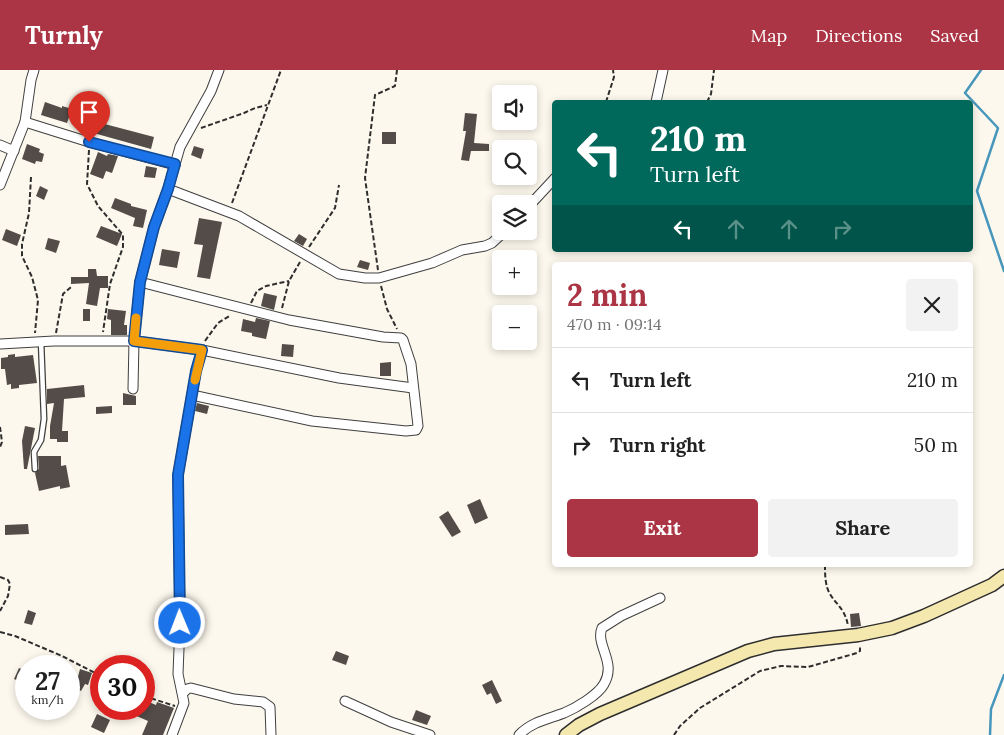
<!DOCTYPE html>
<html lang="en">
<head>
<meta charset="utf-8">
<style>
	:root { --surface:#fff; --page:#f2f2f2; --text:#222; --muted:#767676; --line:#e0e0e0; --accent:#ab3544 }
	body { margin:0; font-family:Lora,serif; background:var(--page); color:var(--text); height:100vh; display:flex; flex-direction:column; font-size:19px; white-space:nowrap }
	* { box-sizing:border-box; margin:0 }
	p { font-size:16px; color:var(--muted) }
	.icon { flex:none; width:28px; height:28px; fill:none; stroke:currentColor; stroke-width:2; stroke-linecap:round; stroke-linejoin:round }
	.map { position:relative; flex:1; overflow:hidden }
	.panel { position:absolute; left:552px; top:192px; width:421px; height:305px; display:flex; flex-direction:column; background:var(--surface); border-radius:5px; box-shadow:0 2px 8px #0003 }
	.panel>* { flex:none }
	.guide { position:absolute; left:552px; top:30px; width:421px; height:152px; border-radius:5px; box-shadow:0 2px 8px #0003; background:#00695c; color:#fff; overflow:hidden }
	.buttons { position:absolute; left:492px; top:15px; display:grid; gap:10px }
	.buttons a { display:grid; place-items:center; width:45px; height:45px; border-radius:5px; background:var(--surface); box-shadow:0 2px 8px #0003; font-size:25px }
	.speed { position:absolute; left:15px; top:585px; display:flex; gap:10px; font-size:25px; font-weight:700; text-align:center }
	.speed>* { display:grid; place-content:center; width:65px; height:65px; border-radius:50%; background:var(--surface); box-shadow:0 2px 8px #0003; line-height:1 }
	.speed small { font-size:12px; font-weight:400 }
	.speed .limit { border:8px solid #d22; background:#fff; color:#111 }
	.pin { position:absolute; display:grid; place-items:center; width:42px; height:42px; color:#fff; margin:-51px -21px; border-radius:50% 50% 50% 0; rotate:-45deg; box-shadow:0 0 5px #0007 }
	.pin .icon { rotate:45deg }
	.me { position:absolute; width:55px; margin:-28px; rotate:359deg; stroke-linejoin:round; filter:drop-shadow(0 0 4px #0008) }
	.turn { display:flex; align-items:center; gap:18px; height:105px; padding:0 15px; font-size:22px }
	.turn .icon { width:65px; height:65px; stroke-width:2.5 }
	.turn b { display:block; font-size:35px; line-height:42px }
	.lanes { display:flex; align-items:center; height:48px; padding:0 15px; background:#0003; justify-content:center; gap:25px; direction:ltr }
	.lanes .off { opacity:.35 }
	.round { display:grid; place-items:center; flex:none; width:52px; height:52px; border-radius:5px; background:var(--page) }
	.headline { display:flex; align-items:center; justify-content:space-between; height:85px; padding:0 15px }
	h1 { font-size:30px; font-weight:700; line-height:38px; color:var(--accent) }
	.action { display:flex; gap:10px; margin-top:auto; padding:10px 15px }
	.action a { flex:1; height:58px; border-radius:5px; background:var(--accent); color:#fff; font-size:20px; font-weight:700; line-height:58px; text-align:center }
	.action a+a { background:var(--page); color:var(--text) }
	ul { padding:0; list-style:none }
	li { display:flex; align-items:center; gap:15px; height:65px; padding:0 15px; border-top:1px solid var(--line) }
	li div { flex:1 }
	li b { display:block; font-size:19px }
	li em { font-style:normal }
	header { display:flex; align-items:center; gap:30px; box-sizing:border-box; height:70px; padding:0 25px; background:var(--accent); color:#fff }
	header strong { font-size:24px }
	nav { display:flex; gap:28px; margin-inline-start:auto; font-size:18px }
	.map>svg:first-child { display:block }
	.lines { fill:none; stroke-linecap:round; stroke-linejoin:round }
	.stream { stroke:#4797bc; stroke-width:2.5 }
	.building { fill:#534c49 }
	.lane-casing { stroke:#3f3f3f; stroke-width:7 }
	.street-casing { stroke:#3f3f3f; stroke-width:11 }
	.secondary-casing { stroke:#2e2e2e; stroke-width:15 }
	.path { stroke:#2e2e2e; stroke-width:2; stroke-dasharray:5 2.5; stroke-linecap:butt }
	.lane { stroke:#fff; stroke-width:4.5 }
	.street { stroke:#fff; stroke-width:9 }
	.secondary { stroke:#f5e8af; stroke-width:12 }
	.route-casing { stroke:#114b97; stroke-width:12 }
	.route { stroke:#1a73e8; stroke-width:9 }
	.slow { stroke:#f59e0b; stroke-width:9 }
</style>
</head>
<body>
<header>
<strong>Turnly</strong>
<nav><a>Map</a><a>Directions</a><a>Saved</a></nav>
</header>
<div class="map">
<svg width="1004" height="665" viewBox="0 0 1004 665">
	<rect width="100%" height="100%" fill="#fdf8ed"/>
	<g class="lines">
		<g class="stream">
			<polyline points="981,0 965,23 998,58 977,121 1004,201"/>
			<polyline points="990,665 991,639 1004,605"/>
		</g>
	</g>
	<g class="building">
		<polygon points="45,32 62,38 62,36 72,39 67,53 41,45"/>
		<polygon points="465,43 477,44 474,73 489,74 489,81 471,81 469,91 461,90 466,61 463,61"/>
		<polygon points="82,48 154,67 151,79 79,59"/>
		<rect x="382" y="62" width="14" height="12"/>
		<polygon points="27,74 40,79 39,82 44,84 42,92 36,91 35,94 22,89"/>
		<polygon points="194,76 204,79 201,89 191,85"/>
		<polygon points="98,82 107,86 108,84 118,86 112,103 106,101 103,109 90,104"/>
		<polygon points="146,96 157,98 155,108 144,107"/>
		<polygon points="40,116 48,120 44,130 36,126"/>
		<polygon points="115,128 131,134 131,136 147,140 143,158 133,156 135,148 111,138"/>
		<polygon points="199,148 222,152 210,209 197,207 203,175 194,174"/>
		<polygon points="101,156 122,164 117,176 96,167"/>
		<polygon points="6,159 21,165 17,176 2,170"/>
		<polygon points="299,164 307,169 303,176 294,171"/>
		<polygon points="48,168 60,171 56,183 45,179"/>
		<polygon points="162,179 180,182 177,198 159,195"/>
		<polygon points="360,190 370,193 368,200 357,197"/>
		<polygon points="88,199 96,199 97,206 108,206 108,218 100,218 97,236 86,234 89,213 71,214 71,207 88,207"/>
		<polygon points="264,223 277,226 274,240 261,236"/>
		<rect x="83" y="239" width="7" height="12"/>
		<polygon points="108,239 126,241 124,255 127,255 127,265 111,265 111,250 107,249"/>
		<polygon points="256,248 270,251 266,269 252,266 252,263 241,261 243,249 255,252"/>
		<polygon points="282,274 294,275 293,287 281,286"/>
		<polygon points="15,284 15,287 33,285 37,313 19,315 19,318 11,319 11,314 7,315 5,299 1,299 1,288 8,287 8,285"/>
		<polygon points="391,292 391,306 380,306 380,293"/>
		<polygon points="84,315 85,327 64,329 62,361 68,361 68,372 57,372 57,369 50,369 50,356 54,333 47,334 47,319"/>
		<polygon points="123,323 136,326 136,335 123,335"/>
		<polygon points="197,333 209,336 207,344 195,341"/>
		<polygon points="112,336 112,343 96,344 96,337"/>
		<polygon points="25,356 35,358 27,399 24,399 22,371"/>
		<polygon points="38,386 61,386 61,396 66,395 70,417 60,419 60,416 39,421 35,403 39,399"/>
		<polygon points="480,429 488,448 475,454 467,435"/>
		<polygon points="448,441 461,462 452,467 439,447"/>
		<polygon points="28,454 29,464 5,465 5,455"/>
		<polygon points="28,540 36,543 32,555 24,553"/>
		<polygon points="859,543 861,556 851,557 850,544"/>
		<polygon points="336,581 349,586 346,595 332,590"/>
		<polygon points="19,598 26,601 26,614 14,609"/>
		<polygon points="80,599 92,603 88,615 85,614 81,621 75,618"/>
		<polygon points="492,610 502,631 496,634 491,623 487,625 482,615"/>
		<polygon points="144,630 156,635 157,632 174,638 163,665 142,665 148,651 132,644 134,639 144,639"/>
		<polygon points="416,640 431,646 427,655 412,650"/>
		<polygon points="97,644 110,650 104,663 91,657"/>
	</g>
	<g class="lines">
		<g class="lane-casing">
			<polyline id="lane" points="35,399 34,382 41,370 44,349 41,271"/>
		</g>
		<g class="street-casing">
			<g id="street">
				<polyline points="656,32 663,0"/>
				<polyline points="25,52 89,72 175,95"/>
				<polyline points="0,75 14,81"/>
				<polyline points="0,115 25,52 31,10 34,0"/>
				<polyline points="168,119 239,146 339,204 365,208 379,208 432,193 462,180 485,176 492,173 505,161"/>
				<polyline points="529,136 555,108"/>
				<polyline points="140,212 289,250 383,267 401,268 403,270 411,294 418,356 416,360 406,361 312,351 192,325"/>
				<polyline points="0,274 54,271 134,271 202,280 339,308 413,318"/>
				<polyline points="133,319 134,271 140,212 154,157 168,119 180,77 211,21 219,0"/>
				<polyline points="183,623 187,619 191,618 234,629 263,632 270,637 271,665"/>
				<polyline points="345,631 391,652 430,665"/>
				<polyline points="172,665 184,633 178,604 180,553 178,405 196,301 202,280"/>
				<path d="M519,665C531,652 548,649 564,643C576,638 598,625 604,614C617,592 595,575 602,558L621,546L660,528"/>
			</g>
		</g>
		<g class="secondary-casing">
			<polyline id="secondary" points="566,665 579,655 600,644 748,581 774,574 858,565 892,558 924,546 992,515 1004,506"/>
		</g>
		<g class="path">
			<polyline points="606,32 614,7 613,0"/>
			<polyline points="707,32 711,24 714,0"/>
			<polyline points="201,58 244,43 255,38 267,35"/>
			<polyline points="89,80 87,114 98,136 123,165 123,177 110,214 103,262"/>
			<polyline points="31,107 29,143 22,174 22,186 32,207 38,230 35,263"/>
			<polyline points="232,133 281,0"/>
			<polyline points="309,177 335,138 339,115"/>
			<polyline points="378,200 365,108 375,25 395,16 397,0"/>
			<polyline points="381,216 387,239 397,259"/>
			<polyline points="251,233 257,221 266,216 289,211"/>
			<polyline points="282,238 289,211 300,192"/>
			<polyline points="56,263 63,224 71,217"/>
			<polyline points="205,271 218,253 231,245"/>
			<polyline points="0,357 2,372 0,377"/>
			<path d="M825,495C825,503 825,512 828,520C834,534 845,537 848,556"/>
			<polyline points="0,507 8,510 10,514 8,526 0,541"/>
			<polyline points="0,562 15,566 62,586 101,606"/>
			<polyline points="144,626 175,636"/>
			<polyline points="674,665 680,656 700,638 760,601 781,596 808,597 857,583 860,581 860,575"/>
		</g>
		<use href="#lane" class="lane"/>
		<use href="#street" class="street"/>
		<use href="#secondary" class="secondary"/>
	</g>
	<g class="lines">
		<g class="route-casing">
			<polyline id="route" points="89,72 175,94 168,119 154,157 140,212 134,271 202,280 196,301 178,405 180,553"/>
		</g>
		<use href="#route" class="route"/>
		<polyline class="slow" points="136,248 134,271 202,280 195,310"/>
	</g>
</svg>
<div class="buttons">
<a><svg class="icon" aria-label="sound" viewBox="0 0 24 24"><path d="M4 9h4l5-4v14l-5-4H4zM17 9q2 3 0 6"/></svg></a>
<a><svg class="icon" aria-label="search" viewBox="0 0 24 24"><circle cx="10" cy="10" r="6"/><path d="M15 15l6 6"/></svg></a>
<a><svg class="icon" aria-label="layers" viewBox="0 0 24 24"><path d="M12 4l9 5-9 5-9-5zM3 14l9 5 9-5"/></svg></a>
<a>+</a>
<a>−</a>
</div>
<div class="speed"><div>27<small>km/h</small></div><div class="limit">30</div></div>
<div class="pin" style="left:89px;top:72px;background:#d93025"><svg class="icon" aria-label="arrive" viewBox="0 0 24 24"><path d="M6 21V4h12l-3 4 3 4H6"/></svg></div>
<svg class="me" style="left:180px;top:553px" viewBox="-20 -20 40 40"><circle r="17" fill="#1a73e8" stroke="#fff" stroke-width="3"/><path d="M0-11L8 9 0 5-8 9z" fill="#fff"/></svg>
<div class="guide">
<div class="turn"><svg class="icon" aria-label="left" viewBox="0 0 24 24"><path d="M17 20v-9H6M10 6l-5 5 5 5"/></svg><div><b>210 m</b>Turn left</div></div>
<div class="lanes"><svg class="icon" aria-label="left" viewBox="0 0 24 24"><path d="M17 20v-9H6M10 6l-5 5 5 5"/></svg><svg class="icon off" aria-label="ahead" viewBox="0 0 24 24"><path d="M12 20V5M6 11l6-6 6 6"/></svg><svg class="icon off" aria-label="ahead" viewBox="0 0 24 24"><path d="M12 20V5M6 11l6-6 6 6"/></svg><svg class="icon off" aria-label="right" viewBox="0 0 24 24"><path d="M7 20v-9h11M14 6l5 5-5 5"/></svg></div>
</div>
<section class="panel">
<div class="headline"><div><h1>2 min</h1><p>470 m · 09:14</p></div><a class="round"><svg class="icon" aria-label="close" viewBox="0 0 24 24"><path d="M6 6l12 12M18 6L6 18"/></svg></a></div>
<ul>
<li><svg class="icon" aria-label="left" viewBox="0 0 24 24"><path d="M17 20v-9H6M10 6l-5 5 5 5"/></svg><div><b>Turn left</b></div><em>210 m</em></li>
<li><svg class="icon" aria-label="right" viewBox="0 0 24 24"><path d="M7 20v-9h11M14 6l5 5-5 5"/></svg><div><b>Turn right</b></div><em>50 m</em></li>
</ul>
<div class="action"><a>Exit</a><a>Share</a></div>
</section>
</div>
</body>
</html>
